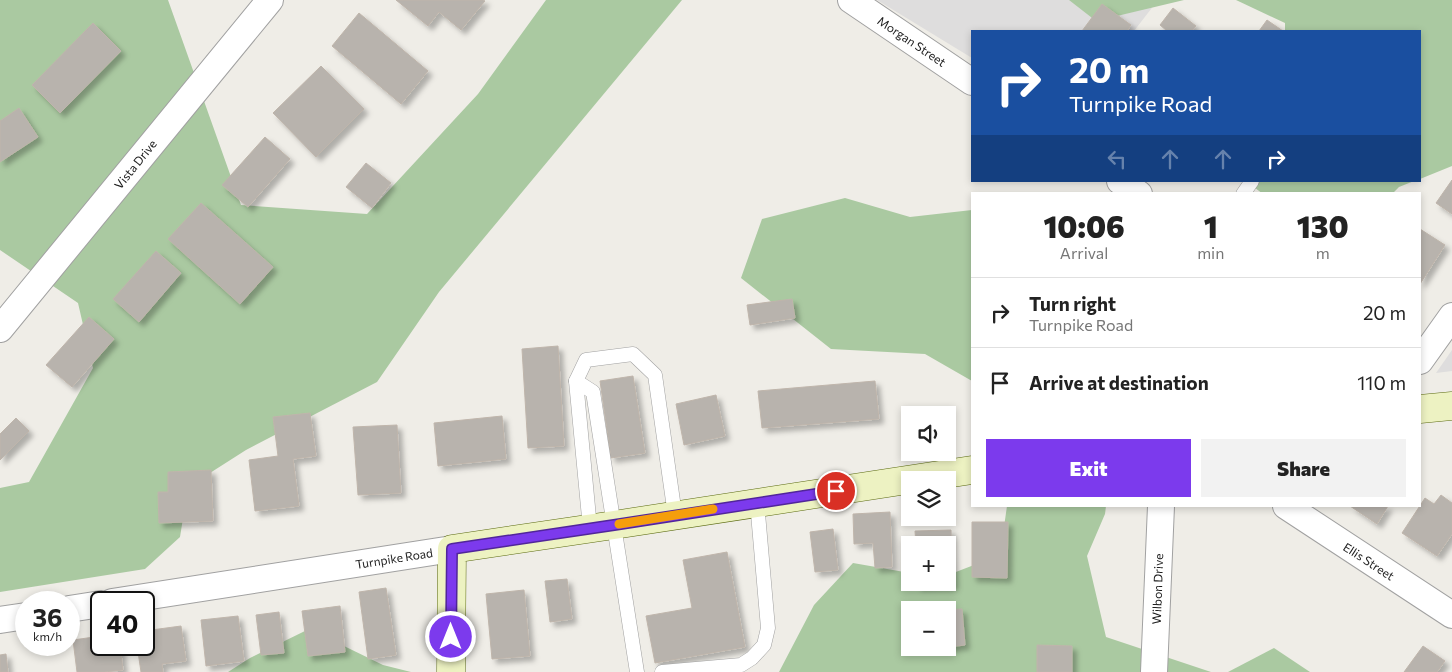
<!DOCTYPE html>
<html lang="en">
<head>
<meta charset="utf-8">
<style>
	:root { --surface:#fff; --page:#f2f2f2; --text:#222; --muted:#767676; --line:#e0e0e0; --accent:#7c3aed }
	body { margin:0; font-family:Commissioner,sans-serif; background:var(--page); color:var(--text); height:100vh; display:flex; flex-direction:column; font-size:19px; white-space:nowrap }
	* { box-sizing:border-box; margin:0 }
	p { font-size:16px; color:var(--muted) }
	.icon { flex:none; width:28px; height:28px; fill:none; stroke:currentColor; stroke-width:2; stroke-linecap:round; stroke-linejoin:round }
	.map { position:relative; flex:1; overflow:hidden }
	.drawer { position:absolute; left:971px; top:192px; width:450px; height:315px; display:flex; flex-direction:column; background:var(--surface); border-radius:0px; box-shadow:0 2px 8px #0003 }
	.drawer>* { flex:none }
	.top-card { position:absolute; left:971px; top:30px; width:450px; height:152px; border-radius:0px; box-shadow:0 2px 8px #0003; background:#1a4fa0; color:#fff; overflow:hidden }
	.fabs { position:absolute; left:901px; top:406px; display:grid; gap:10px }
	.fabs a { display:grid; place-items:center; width:55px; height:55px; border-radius:0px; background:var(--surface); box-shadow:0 2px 8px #0003; font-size:25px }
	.speed { position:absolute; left:15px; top:591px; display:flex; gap:10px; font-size:25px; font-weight:700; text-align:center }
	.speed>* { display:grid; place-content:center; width:65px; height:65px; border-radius:50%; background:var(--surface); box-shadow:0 2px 8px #0003; line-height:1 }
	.speed small { font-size:12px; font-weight:400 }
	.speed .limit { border:2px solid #111; border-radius:8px; background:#fff; color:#111 }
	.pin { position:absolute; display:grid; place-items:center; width:42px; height:42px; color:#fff; margin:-21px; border:2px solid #fff; border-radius:50%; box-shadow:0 1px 5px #0007 }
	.me { position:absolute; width:55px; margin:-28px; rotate:0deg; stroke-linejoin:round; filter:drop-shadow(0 0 4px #0008) }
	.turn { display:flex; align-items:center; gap:18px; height:105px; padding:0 15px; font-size:22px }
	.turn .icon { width:65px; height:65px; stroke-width:2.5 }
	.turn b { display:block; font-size:35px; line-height:42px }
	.lanes { display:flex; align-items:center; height:48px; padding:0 15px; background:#0003; justify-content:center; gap:25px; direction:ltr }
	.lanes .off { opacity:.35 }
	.eta { display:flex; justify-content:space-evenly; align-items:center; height:85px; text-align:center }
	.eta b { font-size:30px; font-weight:800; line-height:35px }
	.cta { display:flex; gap:10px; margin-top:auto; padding:10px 15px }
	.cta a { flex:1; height:58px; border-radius:0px; background:var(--accent); color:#fff; font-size:20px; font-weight:800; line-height:58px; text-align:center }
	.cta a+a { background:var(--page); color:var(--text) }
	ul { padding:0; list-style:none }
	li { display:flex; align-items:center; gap:15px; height:70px; padding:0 15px; border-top:1px solid var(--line) }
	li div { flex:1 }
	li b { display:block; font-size:19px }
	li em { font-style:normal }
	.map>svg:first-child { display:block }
	.residential { fill:#dedddd }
	.forest { fill:#aac9a1; fill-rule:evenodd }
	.building { fill:#b8b3ad; stroke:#bfb5ab; filter:url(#shadow) }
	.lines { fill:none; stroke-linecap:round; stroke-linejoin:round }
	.lane-casing { stroke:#a1a1a1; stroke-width:15 }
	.street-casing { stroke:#a1a1a1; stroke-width:28 }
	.secondary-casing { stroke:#5c6b13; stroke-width:29 }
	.lane { stroke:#fff; stroke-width:14 }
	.street { stroke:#fff; stroke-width:26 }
	.secondary { stroke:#edf2c2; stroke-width:28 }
	.route-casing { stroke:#51269a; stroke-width:12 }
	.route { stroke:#7c3aed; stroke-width:9 }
	.slow { stroke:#f59e0b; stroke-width:9 }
	.labels { text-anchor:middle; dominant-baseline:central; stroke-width:4.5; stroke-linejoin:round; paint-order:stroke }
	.street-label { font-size:12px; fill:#202020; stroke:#fff }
</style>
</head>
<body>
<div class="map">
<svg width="1452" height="672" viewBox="0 0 1452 672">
	<defs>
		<filter id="shadow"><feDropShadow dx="4.5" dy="4.5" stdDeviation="2.5" flood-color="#0004"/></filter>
	</defs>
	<rect width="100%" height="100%" fill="#efede7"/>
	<g class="residential">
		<polygon points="877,0 1158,0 1134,31 972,31 972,58"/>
		<polygon points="1452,350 1452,371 1436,373"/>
	</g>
	<g class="forest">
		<polygon points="0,0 168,0 241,205 367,214 478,94 546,0 682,0 439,292 377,382 246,450 188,487 180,537 145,569 0,592 0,488 29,482 93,368 78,303 0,250"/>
		<polygon points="1069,0 1184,0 1096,21"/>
		<polygon points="1236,0 1452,0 1452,166 1420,179 1420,31 1285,31 1285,23"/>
		<polygon points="1246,181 1414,181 1399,187 1392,194 1263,194"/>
		<polygon points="845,198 910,217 972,210 972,381 925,354 831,349 741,278 762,219"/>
		<path d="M1007,506H1106L1105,514L1087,556L1106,637L1211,672H779L814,605L853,563L910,573V582H948V575L1000,555ZM910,610H948V648H910Z"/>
		<polygon points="309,629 383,665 411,672 228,672 250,658"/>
		<polygon points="1274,648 1310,672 1228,672"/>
	</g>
	<g class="building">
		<polygon points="396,0 483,0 485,1 461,30 439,12 428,26"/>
		<polygon points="1102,4 1131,25 1127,31 1082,31"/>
		<polygon points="1173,8 1196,26 1192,31 1167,31 1160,25"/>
		<polygon points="359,13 428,71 401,104 332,46"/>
		<polygon points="1267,20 1283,31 1259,31"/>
		<polygon points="93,23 121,51 60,113 32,85"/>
		<polygon points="321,66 364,109 316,157 273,113"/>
		<polygon points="19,108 38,137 0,162 0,121"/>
		<polygon points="265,137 290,159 248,207 222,185"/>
		<polygon points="366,163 391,183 372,208 346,187"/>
		<polygon points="1452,180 1452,214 1436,203"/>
		<polygon points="201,203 273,267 240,304 168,239"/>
		<polygon points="1420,229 1445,245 1420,284"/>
		<polygon points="156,251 181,273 139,322 113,299"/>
		<polygon points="792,299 795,318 750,325 747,305"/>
		<polygon points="89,317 114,339 72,387 46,365"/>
		<polygon points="558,346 564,446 528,448 522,349"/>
		<polygon points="633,376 645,453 611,458 600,381"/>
		<polygon points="875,381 879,419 762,428 758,391"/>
		<polygon points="716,395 725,436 684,445 676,404"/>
		<polygon points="310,413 316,456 293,459 299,506 255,511 249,460 278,456 273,417"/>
		<polygon points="502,416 506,459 438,466 434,423"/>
		<polygon points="16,418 29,431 0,460 0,434"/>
		<polygon points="397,425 401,493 358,495 353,427"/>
		<polygon points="211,470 213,521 159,523 158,492 168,492 168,472"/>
		<polygon points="1441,495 1452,503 1452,534 1437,556 1402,533 1425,498 1434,504"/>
		<polygon points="1350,506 1388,506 1377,524"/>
		<polygon points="890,512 892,567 875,568 873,543 854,544 853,514"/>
		<polygon points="972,522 1008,522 1007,578 972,577"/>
		<polygon points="833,529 838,570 815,572 810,532"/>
		<polygon points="951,530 953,585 917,586 917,582 948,582 948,545 916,545 915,531"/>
		<polygon points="727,552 745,647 655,663 646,616 692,608 683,560"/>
		<polygon points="567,579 572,619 550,622 545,581"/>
		<polygon points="386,588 396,655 368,659 359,592"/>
		<polygon points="524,590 530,656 492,659 486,594"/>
		<polygon points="340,606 345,652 308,656 302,611"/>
		<polygon points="962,609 965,645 948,647 948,610 945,610"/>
		<polygon points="279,612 284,653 261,655 256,615"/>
		<polygon points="238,616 244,661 206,666 201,620"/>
		<polygon points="181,626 186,661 162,664 163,672 141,672 137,645 144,645 144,631"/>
		<polygon points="101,636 101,645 120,645 123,670 104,672 77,672 73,640"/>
		<polygon points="1037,645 1072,646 1072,672 1037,672"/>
		<polygon points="1423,646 1445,661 1437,672 1404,672"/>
		<polygon points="6,654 8,672 0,672 0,655"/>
	</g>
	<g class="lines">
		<g class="lane-casing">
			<g id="lane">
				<polyline points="1243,194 1252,181"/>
				<polyline points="576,381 593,392 637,672"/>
				<polyline points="590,528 576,381 586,360 633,354 655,375 675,515"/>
				<polyline points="662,672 741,665 752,658 764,645 768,628 757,502"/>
			</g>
		</g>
		<g class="street-casing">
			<g id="street">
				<polyline points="851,0 972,82"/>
				<polyline points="1120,181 1139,194"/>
				<polyline points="0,329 270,0"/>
				<polyline points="1420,361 1452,316"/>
				<polyline points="1286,506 1452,615"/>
				<polyline points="112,602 452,549"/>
				<polyline points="69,609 101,604"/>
				<polyline points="0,620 26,616"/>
				<polyline points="1154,672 1161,506"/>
			</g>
		</g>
		<g class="secondary-casing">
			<g id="secondary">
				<polyline points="1420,409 1452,406"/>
				<polyline points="451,672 452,549 614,525 972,470"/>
			</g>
		</g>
		<use href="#lane" class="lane"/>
		<use href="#street" class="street"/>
		<use href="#secondary" class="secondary"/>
	</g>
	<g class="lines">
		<g class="route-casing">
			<polyline id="route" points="451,637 452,549 614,525 836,491"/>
		</g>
		<use href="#route" class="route"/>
		<polyline class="slow" points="619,524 713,509"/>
	</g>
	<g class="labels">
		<g class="street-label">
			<text transform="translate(912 41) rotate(34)">Morgan Street</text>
			<text transform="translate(135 164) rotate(-51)">Vista Drive</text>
			<text transform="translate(394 558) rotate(-9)">Turnpike Road</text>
			<text transform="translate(1369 561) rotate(33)">Ellis Street</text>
			<text transform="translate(1157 589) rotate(-88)">Wilbon Drive</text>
		</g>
	</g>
</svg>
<div class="fabs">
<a><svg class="icon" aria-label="sound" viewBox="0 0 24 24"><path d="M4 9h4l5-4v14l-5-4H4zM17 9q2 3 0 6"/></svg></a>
<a><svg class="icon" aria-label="layers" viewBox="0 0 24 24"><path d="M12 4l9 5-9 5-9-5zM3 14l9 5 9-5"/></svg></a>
<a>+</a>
<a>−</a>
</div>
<div class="speed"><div>36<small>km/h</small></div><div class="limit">40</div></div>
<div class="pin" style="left:836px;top:491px;background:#d93025"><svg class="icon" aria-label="arrive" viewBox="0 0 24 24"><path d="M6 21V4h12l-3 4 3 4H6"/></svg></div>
<svg class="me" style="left:451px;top:637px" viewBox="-20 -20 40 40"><circle r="17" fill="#7c3aed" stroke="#fff" stroke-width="3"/><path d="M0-11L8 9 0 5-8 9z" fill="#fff"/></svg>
<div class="top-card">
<div class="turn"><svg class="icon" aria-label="right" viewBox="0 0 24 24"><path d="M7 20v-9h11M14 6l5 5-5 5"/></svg><div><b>20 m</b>Turnpike Road</div></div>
<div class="lanes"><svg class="icon off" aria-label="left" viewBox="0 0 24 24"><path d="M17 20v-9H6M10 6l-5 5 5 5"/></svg><svg class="icon off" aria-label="ahead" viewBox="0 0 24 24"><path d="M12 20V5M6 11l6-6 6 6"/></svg><svg class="icon off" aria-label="ahead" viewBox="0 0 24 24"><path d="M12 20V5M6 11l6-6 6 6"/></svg><svg class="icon" aria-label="right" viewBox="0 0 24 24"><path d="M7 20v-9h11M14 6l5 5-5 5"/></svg></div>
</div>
<section class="drawer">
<div class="eta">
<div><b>10:06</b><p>Arrival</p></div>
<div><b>1</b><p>min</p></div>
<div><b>130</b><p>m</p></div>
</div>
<ul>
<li><svg class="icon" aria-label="right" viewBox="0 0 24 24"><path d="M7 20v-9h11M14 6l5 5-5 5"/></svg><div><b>Turn right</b><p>Turnpike Road</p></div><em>20 m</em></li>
<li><svg class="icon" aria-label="arrive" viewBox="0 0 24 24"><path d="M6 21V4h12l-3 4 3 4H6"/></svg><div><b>Arrive at destination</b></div><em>110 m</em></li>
</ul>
<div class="cta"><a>Exit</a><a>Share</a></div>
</section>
</div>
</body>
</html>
